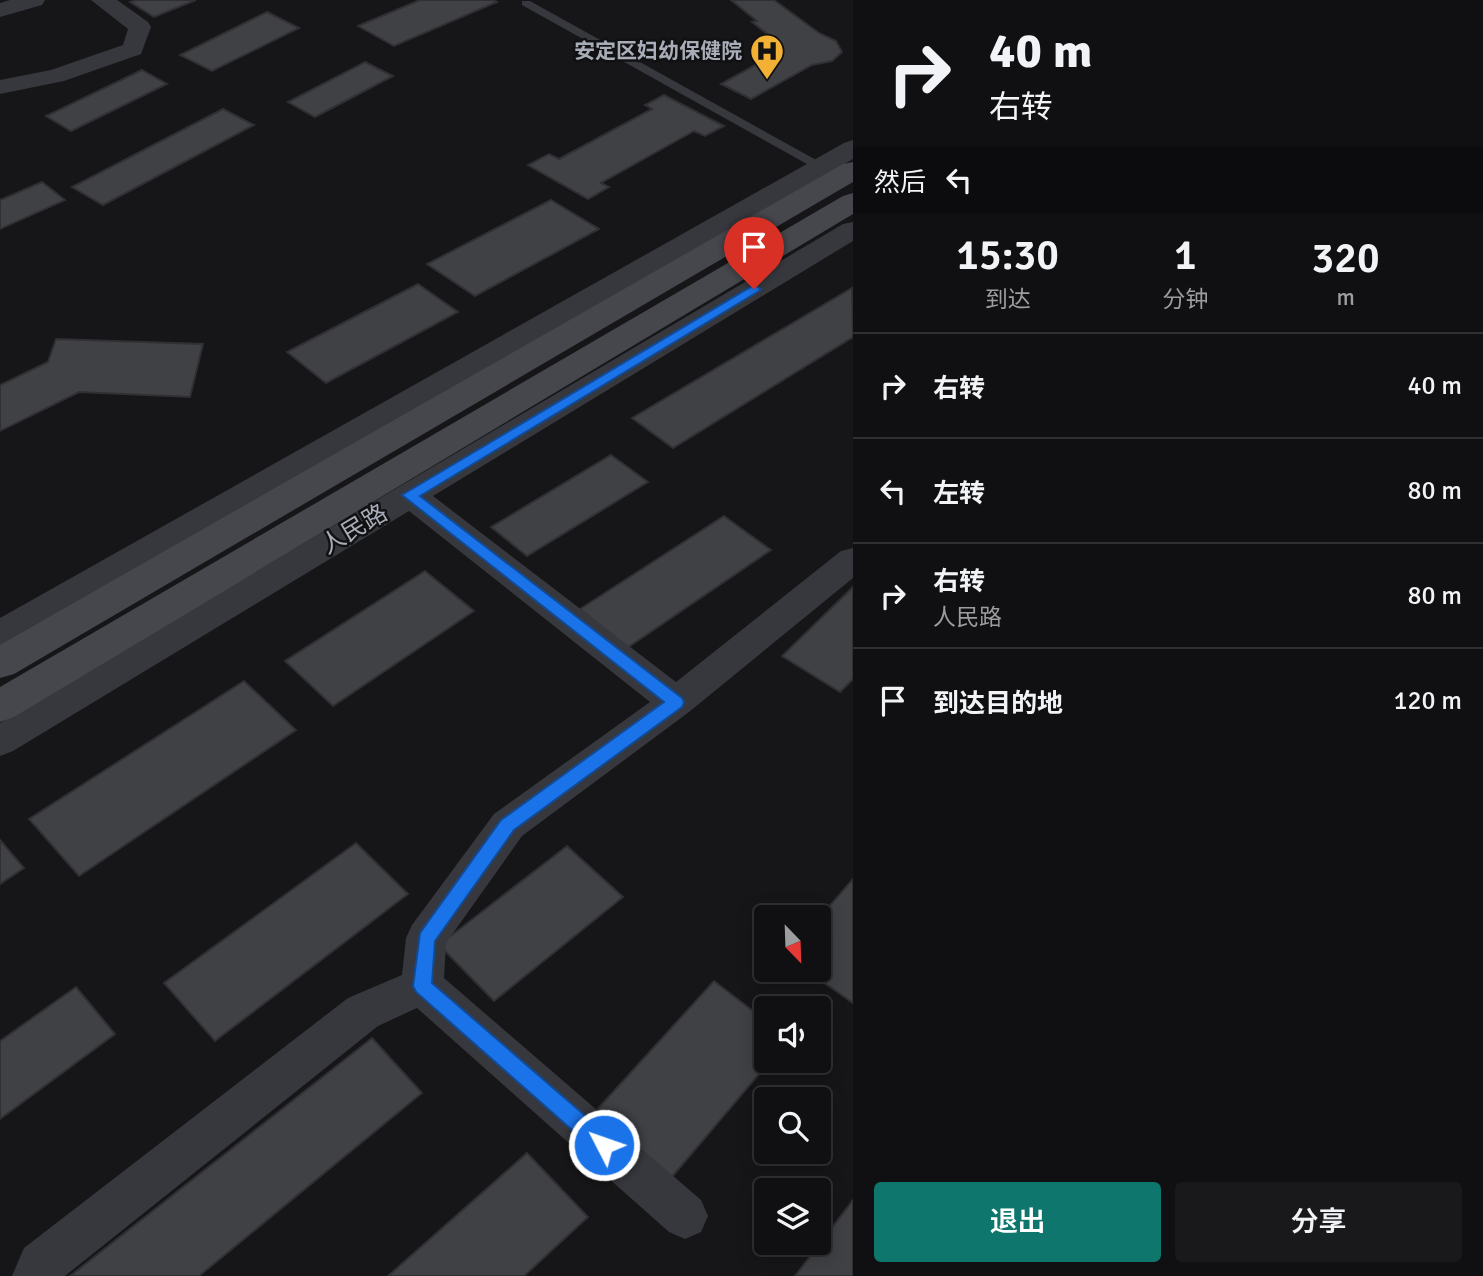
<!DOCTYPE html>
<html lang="zh">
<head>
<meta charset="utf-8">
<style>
	:root { --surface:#101012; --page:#19191b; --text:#f1f3f6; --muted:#9c9d9f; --line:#303032; --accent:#0f766e }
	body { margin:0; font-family:Signika,"Noto Sans SC",sans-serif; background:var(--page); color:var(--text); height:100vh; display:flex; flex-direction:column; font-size:26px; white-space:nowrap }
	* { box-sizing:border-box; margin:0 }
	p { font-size:23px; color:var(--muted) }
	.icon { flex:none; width:38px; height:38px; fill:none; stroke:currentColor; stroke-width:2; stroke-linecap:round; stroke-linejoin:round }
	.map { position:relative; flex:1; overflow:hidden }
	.details { display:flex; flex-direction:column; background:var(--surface); width:630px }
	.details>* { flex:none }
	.guide { background:#101012; color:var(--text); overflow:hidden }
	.needle { width:46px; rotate:157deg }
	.tools { position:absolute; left:754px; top:905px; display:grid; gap:14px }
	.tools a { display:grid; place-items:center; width:77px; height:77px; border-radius:7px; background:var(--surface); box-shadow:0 4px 18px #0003,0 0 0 2px var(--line); font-size:35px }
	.pin { position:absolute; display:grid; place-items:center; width:60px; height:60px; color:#fff; margin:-72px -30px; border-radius:50% 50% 50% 0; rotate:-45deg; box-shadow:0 0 7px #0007 }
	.pin .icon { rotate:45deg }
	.me { position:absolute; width:77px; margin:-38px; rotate:311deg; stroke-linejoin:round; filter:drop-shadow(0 0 5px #0008) }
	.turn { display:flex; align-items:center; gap:24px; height:147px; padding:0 21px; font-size:32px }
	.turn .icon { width:91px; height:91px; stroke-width:2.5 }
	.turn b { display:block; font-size:49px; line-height:60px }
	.then { display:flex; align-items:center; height:66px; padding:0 21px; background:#0003; gap:14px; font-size:26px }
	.eta { display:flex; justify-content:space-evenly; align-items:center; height:119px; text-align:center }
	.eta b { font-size:42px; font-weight:600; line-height:49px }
	.action { display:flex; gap:14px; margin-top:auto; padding:14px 21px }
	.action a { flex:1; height:80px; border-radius:7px; background:var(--accent); color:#fff; font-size:28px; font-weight:600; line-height:80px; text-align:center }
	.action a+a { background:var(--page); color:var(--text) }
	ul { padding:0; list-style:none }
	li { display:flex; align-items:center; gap:21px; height:105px; padding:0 21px; border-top:2px solid var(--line) }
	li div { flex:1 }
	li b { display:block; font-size:26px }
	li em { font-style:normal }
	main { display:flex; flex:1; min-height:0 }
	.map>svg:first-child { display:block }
	.building { fill:#404145; stroke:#303034; stroke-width:2 }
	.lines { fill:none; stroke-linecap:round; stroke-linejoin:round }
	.service { fill:#37383d; fill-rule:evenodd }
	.minor { fill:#37383d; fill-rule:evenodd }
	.secondary { fill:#45474d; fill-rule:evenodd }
	.route { fill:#1a73e8; stroke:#114b97; stroke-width:2 }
	.labels { text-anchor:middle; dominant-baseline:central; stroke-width:5; stroke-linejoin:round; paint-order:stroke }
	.far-poi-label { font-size:21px; font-weight:bold; fill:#a8adb8; stroke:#111113; text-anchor:end }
	.street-label { font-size:24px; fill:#a8adb8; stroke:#111113 }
</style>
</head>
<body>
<main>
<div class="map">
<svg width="853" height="1276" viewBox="0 0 853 1276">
	<rect width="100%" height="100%" fill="#161618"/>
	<g class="building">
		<polygon points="136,0 196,0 154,17 130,2"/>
		<polygon points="420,0 493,0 497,2 394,46 358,26"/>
		<polygon points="731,0 774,0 819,33 836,41 842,52 832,61 812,65 751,99 721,84 759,63 755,61 779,49 780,44 752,22 757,21"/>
		<polygon points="267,12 299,28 212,71 180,55"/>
		<polygon points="365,62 393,76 315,117 288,102"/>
		<polygon points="142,70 167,84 71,131 46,116"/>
		<polygon points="664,95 724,126 705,136 694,131 601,183 609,187 588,199 528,165 549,154 559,159 652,109 645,105"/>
		<polygon points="223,109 254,125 103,205 72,187"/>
		<polygon points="42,182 65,200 0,229 0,200"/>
		<polygon points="551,200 599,229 475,296 427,264"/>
		<polygon points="418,284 458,312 326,383 287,352"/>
		<polygon points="852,288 853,337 673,448 632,418"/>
		<polygon points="56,339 203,344 190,397 79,392 0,431 0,385 48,362"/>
		<polygon points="611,455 648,482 527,556 491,527"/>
		<polygon points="724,516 771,550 627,648 580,609"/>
		<polygon points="425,571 474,611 333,706 285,661"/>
		<polygon points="853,587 853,679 840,692 782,656"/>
		<polygon points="244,681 296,730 79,876 29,819"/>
		<polygon points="0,840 24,868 0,884"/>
		<polygon points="356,843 408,894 215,1041 164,983"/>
		<polygon points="567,846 623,897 494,1001 439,945"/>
		<polygon points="853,879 853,1003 806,970 819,970 819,918"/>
		<polygon points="714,981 766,1021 766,1060 771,1060 671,1178 594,1113"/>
		<polygon points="76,987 115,1034 0,1119 0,1041"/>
		<polygon points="372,1038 422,1093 199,1276 70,1276"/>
		<polygon points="527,1153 588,1217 524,1276 388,1276"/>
		<polygon points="853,1200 853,1276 795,1276"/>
	</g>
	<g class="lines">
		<polygon class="service" points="522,1 530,1 827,166 826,169 816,169 522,5"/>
		<g class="minor">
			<polygon points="10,0 45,0 42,5 0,17 0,3"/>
			<polygon points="91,0 117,0 148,22 151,27 141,54 64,81 0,94 0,80 51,70 123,45 128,29"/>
			<polygon points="853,140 853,159 12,643 0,647 0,618 844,143"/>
			<polygon points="853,222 853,241 433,496 676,682 841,551 853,548 853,578 689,712 522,836 446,943 444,978 701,1200 708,1216 701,1232 685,1239 669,1232 417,1008 378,1026 65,1276 12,1276 24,1248 348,998 402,975 406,938 412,925 494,814 650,702 409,511 13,751 0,756 0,723 843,224"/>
		</g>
		<g class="secondary">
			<polygon points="853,162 853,182 14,674 0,678 0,645 843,164"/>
			<polygon points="853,193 853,214 14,717 0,722 0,687 843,196"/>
		</g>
	</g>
	<polygon class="route" points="754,285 761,289 759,291 420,496 682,698 684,702 682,707 514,830 435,941 432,983 611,1138 614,1145 611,1152 604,1155 597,1152 416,992 413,986 420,933 501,820 664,702 402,495"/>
	<defs>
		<g id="hospital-pin" transform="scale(1.75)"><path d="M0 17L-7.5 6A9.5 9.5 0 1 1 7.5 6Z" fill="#f2b134" stroke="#111113"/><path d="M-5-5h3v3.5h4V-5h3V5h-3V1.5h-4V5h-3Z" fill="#111"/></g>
	</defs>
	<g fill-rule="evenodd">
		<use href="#hospital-pin" x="767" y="51"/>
	</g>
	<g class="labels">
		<g class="far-poi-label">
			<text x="742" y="51">安定区妇幼保健院</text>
		</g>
		<g class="street-label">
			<text transform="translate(354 529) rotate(-31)">人民路</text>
		</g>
	</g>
</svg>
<div class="tools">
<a><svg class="needle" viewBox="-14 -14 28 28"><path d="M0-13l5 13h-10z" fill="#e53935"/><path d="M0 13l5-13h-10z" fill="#9c9d9f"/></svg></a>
<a><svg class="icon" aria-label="sound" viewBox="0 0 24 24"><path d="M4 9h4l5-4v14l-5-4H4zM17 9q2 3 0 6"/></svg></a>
<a><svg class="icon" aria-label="search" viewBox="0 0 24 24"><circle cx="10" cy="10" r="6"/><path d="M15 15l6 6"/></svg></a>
<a><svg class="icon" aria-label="layers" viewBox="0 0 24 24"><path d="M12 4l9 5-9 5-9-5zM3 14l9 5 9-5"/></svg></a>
</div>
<div class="pin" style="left:754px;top:289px;background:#d93025"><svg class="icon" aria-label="arrive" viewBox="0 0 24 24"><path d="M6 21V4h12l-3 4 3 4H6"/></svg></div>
<svg class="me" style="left:604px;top:1145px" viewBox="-20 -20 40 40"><circle r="17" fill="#1a73e8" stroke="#fff" stroke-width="3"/><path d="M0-11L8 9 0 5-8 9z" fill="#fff"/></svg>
</div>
<section class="details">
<div class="guide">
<div class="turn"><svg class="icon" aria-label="right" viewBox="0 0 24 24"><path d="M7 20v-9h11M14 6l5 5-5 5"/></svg><div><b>40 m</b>右转</div></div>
<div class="then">然后<svg class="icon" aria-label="left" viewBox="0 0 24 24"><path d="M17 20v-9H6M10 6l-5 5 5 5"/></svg></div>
</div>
<div class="eta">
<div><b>15:30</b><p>到达</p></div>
<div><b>1</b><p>分钟</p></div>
<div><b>320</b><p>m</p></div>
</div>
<ul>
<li><svg class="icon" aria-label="right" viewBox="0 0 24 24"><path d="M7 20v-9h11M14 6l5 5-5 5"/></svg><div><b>右转</b></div><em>40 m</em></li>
<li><svg class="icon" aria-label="left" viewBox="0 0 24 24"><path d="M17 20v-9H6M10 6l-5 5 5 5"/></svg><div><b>左转</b></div><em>80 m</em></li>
<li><svg class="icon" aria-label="right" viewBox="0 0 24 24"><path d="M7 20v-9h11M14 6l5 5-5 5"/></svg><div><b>右转</b><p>人民路</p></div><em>80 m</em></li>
<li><svg class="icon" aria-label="arrive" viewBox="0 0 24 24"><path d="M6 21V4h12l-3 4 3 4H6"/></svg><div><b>到达目的地</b></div><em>120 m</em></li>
</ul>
<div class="action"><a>退出</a><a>分享</a></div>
</section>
</main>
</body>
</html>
